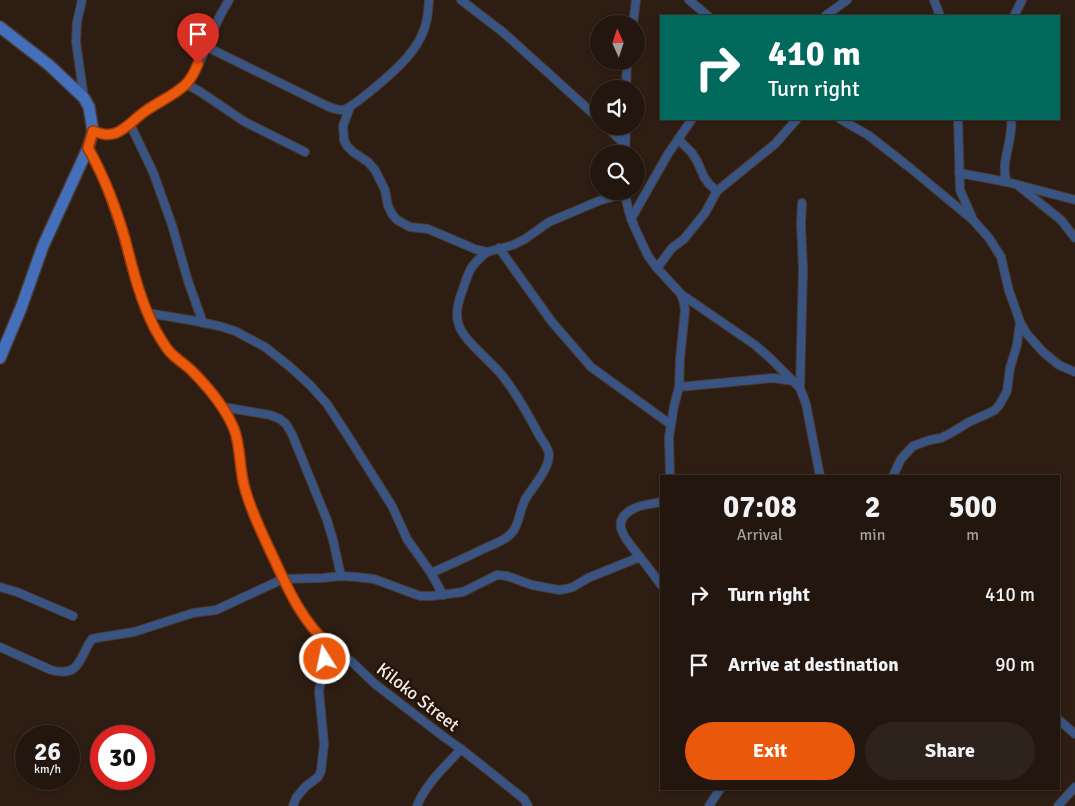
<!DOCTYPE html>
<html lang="en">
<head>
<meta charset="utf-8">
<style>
	:root { --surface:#22160e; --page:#2e231c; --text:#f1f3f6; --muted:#a29f9e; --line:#3f352e; --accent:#ea580c }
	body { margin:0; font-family:Signika,sans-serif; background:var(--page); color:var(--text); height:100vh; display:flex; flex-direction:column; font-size:19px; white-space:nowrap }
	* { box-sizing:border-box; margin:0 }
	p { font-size:16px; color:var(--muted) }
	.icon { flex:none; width:28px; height:28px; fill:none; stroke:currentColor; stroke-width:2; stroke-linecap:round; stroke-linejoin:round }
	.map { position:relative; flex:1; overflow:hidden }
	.panel { position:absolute; left:660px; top:475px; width:400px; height:315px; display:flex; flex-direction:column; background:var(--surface); border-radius:0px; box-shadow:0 1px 4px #0004,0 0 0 1px var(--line) }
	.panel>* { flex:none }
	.hud { position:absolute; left:660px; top:15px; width:400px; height:105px; border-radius:0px; box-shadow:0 1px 4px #0004,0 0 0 1px var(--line); background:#00695c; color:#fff; overflow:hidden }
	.needle { width:32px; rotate:357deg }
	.buttons { position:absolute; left:590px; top:15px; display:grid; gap:10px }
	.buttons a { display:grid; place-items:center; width:55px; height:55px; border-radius:50%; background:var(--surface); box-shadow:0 1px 4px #0004,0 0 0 1px var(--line); font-size:25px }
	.speed { position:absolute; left:15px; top:725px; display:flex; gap:10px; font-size:25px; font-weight:700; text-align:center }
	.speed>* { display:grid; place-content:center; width:65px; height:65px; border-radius:50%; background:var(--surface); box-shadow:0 1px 4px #0004,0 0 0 1px var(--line); line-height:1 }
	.speed small { font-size:12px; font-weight:400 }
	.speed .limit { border:8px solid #d22; background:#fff; color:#111 }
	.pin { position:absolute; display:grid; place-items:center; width:42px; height:42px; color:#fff; margin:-51px -21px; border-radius:50% 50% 50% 0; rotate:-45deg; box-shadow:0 0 5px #0007 }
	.pin .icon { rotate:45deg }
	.me { position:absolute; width:55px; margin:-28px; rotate:350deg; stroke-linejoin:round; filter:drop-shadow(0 0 4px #0008) }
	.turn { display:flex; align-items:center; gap:18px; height:105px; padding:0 25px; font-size:22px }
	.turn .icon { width:65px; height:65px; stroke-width:2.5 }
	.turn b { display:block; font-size:35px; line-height:42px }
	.eta { display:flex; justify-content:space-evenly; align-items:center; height:85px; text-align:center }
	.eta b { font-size:30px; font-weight:700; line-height:35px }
	.action { display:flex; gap:10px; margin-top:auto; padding:10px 25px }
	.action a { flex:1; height:58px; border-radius:30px; background:var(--accent); color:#fff; font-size:20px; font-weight:700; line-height:58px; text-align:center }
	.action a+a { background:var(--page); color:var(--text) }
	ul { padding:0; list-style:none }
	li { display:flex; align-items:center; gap:15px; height:70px; padding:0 25px }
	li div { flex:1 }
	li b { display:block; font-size:19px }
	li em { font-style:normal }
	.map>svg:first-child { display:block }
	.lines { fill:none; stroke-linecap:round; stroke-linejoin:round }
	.minor-casing { stroke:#493a30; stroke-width:10 }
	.secondary-casing { stroke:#493a30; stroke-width:14 }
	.minor { stroke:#395483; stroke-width:8 }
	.secondary { stroke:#446fbb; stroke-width:11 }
	.route-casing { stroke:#983908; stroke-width:12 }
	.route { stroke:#ea580c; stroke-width:9 }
	.labels { text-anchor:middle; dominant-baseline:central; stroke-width:5; stroke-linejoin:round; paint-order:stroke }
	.street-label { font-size:18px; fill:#f4e9e2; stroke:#23140a }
</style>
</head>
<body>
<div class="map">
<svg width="1075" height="806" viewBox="0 0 1075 806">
	<rect width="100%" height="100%" fill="#2d1d13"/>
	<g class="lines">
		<g class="minor-casing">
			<g id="minor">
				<polyline points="82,0 77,22 76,42 84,98"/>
				<polyline points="461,0 504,33 599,119"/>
				<polyline points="689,0 708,16"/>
				<polyline points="934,0 940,16"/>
				<polyline points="825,16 847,0"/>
				<polyline points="1014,16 1022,0"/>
				<polyline points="633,24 636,0"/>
				<path d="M207,47L327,106C332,108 337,110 342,110C352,109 391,74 400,65C407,58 416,47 421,37C427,25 428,14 429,0"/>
				<polyline points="186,84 199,91 245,122 305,152"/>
				<polyline points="626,89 627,61"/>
				<polyline points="350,107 343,126 344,140 347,146 353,152 368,162 375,170 385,190 388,206 392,214 397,220 410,227 428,229 475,249 487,252 513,245 525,239 549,222 601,200 624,194"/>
				<polyline points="840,119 868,135 909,167 973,220 989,238 1001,257 1009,291 1017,313 1020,322 1027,334 1043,352 1059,365 1075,372"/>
				<polyline points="958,119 960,190 972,217"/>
				<polyline points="130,124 153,172 172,225 188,281 203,323"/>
				<polyline points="606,126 625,145"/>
				<path d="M93,131C101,134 107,136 115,133C127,128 136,117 146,110C161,100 181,92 192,76C203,59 209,39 218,20C221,13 225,7 229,0"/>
				<polyline points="678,139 692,153 697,161 704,177 709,184 717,191"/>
				<polyline points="88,148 97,164 104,180 124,238 136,283 147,313 156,330 170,352 194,372 223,407 228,416 235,431 238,442 239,457 244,487 254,518 283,579 301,612 312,628 328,644 352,662 375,684 444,737 461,749 524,799 528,806"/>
				<polyline points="625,154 626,126"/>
				<polyline points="959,173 1007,182 1075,200"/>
				<path d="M1007,182C999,163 1014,140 1011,119"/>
				<polyline points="1020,187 1061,220 1075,238"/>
				<polyline points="624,191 629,212 634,226 648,256 657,268 681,294 755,345 770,358 800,388 806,404 820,476"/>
				<polyline points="631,219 668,154 692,119"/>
				<polyline points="499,248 552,322 591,367 670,424"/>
				<polyline points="657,268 672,248 684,239 705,213 717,191 775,144 797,119"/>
				<polyline points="147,313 190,320 219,326 235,331 265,347 289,366 310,385 327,404 346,433 392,506 407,539 431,573 443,595"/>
				<polyline points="679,387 773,378 794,381"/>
				<polyline points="800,388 803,269 801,224 802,203"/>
				<polyline points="223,407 270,415 280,419 286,424 292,434 327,520 333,540 341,576"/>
				<polyline points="670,476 669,437 674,406 679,387 680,359 685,310 684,303 681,294"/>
				<polyline points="893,476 901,459 913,446 930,440 941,438 951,433 969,422 987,414 995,410 1000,404 1007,391 1010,368 1017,345 1020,322"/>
				<path d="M661,502C653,504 643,504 635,508C606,521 628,542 640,557C647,566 654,575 661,585"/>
				<path d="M431,573C447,566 463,559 479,551C490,545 507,541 514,530C520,520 520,508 526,498C533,487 549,469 549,455C549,448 542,441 539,435C529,416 515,391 501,374C490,360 461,339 458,322C455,311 459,299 463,289C469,270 471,265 487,252"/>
				<polyline points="0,587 17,592 73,616"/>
				<path d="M0,647L51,670C81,678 79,657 92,639L96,638L134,632L193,613L216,610L283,579L323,578L341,576L356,577L374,579L420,596H432L463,592L497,575L507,576L532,585L559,590L566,589L573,587L588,578L640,557"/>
				<polyline points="1059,720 1075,734"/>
				<polyline points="293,806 296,798 305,787 318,777 321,771 324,744 319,691 328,644"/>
				<path d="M417,806C426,783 445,767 461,749"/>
				<polyline points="709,806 720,789"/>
				<polyline points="1058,806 1075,787"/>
			</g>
		</g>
		<g class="secondary-casing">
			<polyline id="secondary" points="0,27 49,65 84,98 89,107 93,131 88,148 43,246 21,308 0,358"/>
		</g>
		<use href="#minor" class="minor"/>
		<use href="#secondary" class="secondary"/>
	</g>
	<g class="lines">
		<g class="route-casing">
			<path id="route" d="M198,64C195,71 192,78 186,84C175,95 160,101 147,110C136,117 128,128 116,133C107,136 101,134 93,131L88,148C104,176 116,208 125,239C133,270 140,300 155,329C159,336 164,345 169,351C176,359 185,364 192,371C209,388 225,407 234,429C241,446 239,470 245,489C252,514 263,535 274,559C288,589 302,621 328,644L325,659"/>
		</g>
		<use href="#route" class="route"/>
	</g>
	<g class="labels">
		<g class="street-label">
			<text transform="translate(418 697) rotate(38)">Kiloko Street</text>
		</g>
	</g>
</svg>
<div class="buttons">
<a><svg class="needle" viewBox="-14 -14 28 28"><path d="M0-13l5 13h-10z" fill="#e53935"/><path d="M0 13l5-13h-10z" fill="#a29f9e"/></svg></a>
<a><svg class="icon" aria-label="sound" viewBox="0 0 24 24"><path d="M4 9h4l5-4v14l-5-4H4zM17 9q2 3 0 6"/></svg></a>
<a><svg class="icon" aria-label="search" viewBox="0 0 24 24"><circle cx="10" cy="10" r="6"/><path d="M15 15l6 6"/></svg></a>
</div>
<div class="speed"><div>26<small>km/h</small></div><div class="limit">30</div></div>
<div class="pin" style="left:198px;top:64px;background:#d93025"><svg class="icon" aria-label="arrive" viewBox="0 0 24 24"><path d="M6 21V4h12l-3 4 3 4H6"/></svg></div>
<svg class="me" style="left:325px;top:659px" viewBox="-20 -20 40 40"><circle r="17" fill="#ea580c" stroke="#fff" stroke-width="3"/><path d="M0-11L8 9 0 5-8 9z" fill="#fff"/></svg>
<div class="hud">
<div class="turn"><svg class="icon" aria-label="right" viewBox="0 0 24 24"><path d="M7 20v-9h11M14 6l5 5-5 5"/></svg><div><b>410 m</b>Turn right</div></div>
</div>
<section class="panel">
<div class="eta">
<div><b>07:08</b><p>Arrival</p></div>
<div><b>2</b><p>min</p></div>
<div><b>500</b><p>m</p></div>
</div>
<ul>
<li><svg class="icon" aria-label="right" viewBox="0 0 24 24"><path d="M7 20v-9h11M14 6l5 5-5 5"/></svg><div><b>Turn right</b></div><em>410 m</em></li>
<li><svg class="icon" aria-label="arrive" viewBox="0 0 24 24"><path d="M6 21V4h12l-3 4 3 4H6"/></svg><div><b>Arrive at destination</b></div><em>90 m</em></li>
</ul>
<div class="action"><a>Exit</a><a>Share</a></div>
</section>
</div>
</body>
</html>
